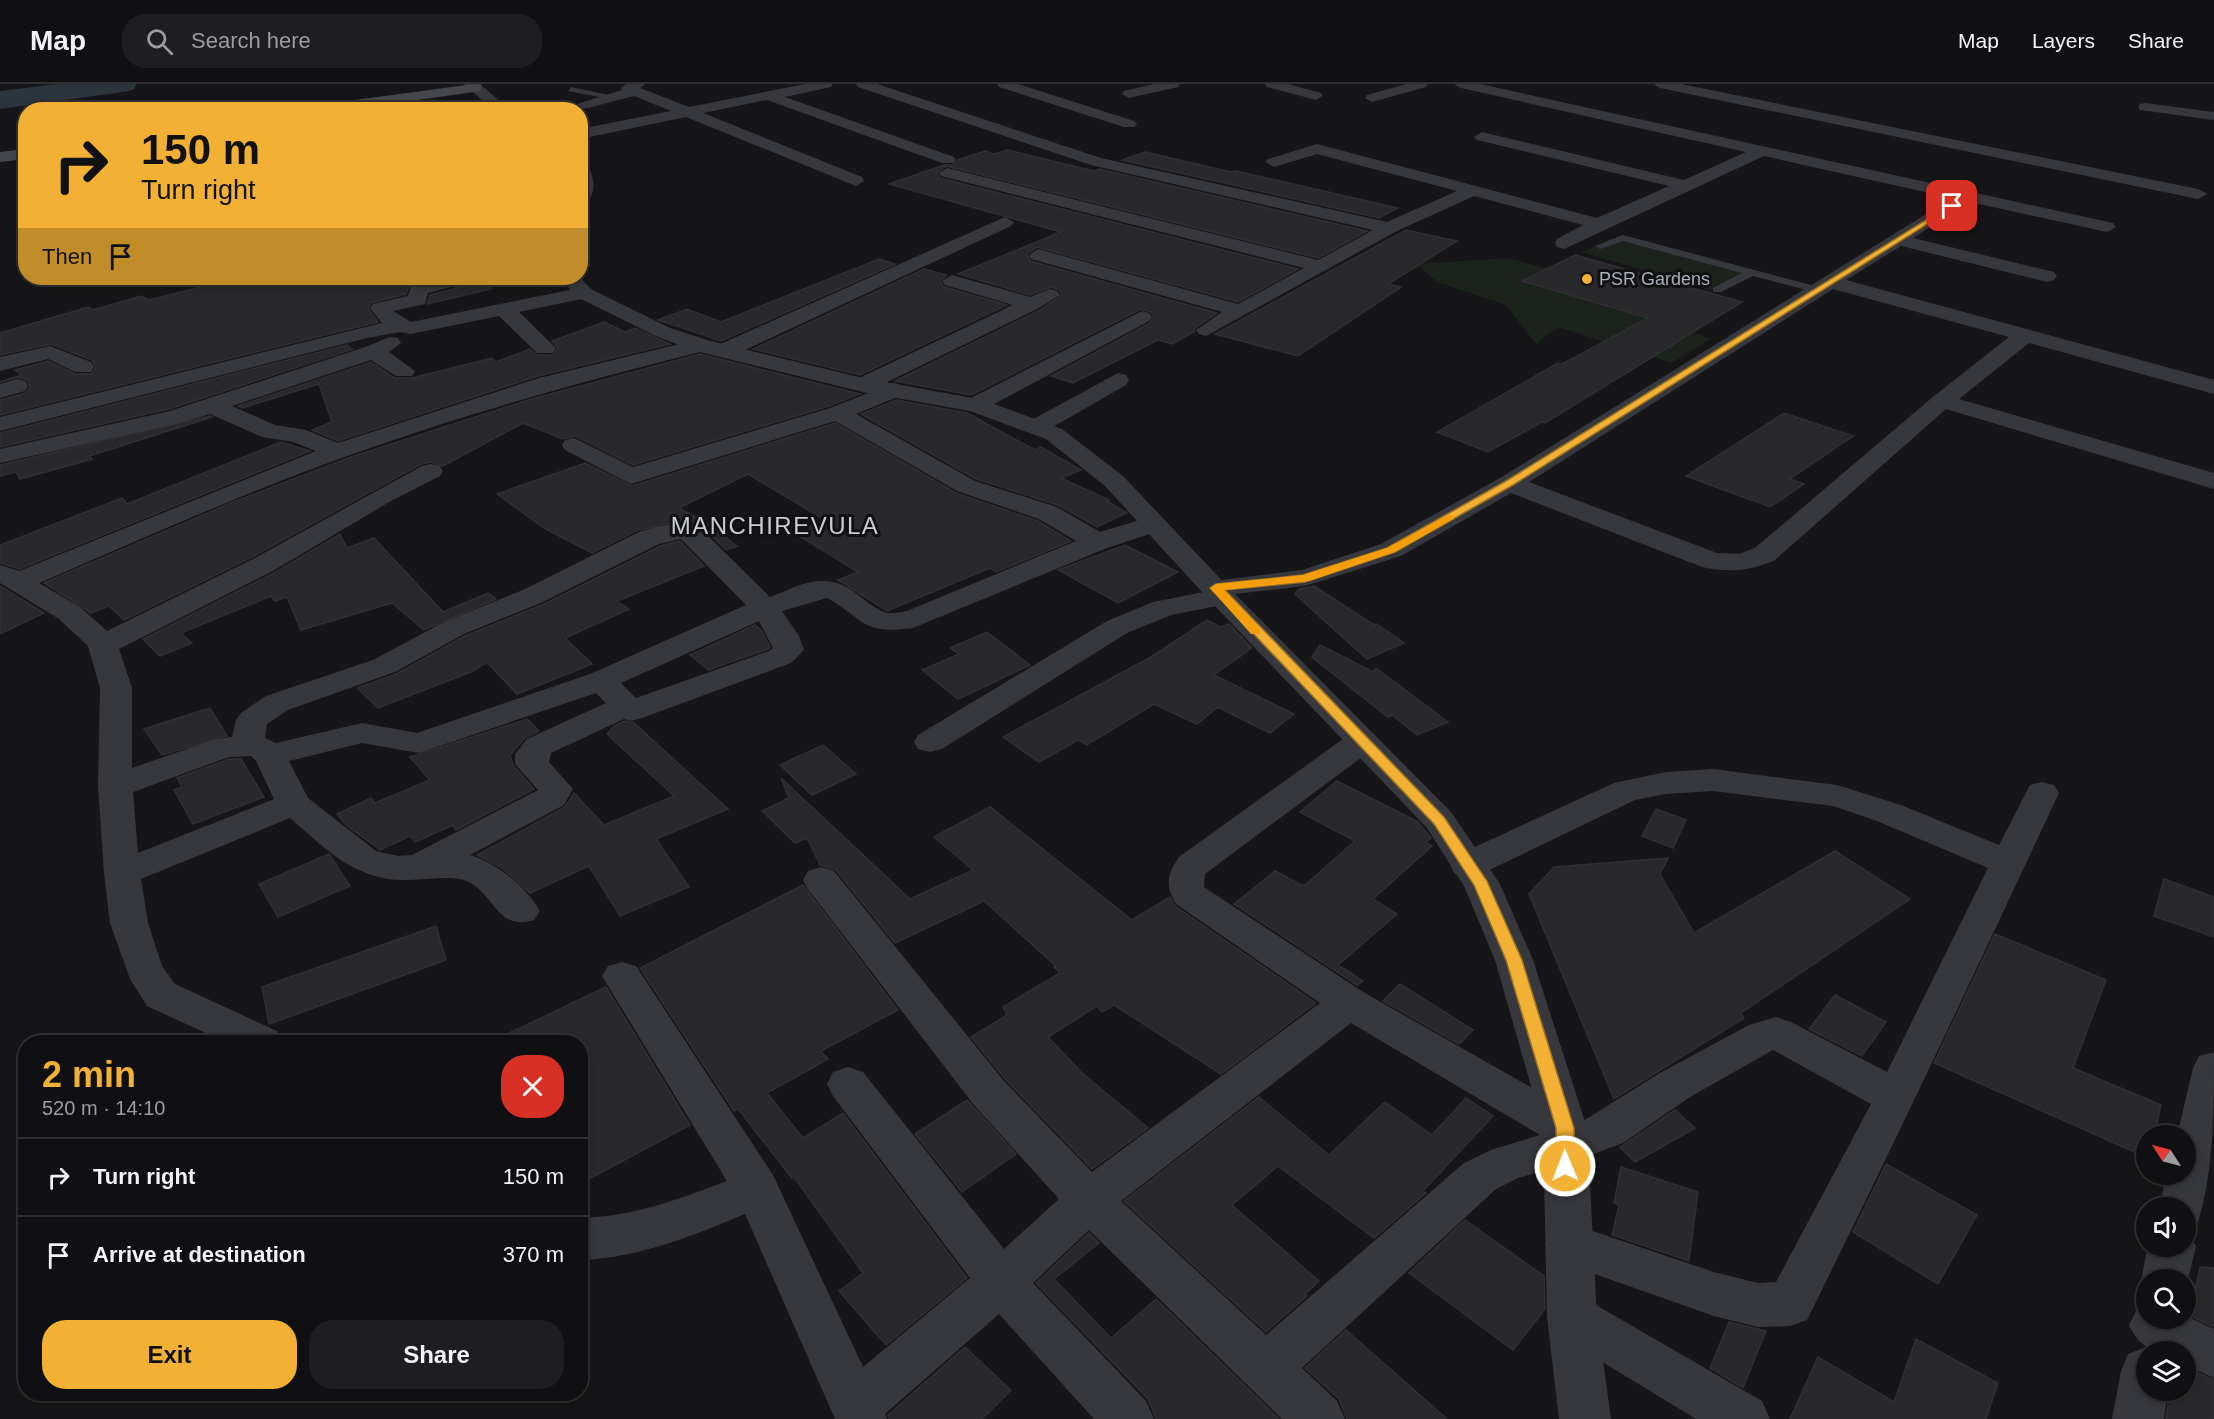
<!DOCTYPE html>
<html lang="en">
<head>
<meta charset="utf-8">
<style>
	:root { --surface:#101012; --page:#1e1e20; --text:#f1f3f6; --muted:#9c9d9f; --line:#303032; --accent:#f2b134 }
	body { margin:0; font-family:Arial,sans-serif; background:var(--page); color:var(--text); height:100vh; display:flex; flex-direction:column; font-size:22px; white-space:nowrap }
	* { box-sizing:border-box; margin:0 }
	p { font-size:20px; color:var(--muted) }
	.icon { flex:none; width:33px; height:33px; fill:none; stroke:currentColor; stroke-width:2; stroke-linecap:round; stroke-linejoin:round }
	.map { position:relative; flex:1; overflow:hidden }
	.side { position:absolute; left:18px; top:951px; width:570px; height:366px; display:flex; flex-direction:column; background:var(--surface); border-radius:24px; box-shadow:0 3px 9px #0003,0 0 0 2px var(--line) }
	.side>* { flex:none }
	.banner { position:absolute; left:18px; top:18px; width:570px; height:183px; border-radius:24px; box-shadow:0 3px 9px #0003,0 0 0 2px var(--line); background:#f2b134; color:#111; overflow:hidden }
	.needle { width:39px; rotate:306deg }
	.tools { position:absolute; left:2136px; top:1041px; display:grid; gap:12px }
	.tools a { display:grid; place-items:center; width:60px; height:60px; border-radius:50%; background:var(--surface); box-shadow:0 3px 9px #0003,0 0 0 2px var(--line); font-size:30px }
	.pin { position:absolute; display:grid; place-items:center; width:51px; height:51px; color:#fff; margin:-26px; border-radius:12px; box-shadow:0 3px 9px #0006 }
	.me { position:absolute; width:66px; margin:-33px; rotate:359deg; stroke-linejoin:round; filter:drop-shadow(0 0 4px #0008) }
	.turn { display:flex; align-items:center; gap:21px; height:126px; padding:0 24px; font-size:27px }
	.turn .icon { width:78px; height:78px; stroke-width:2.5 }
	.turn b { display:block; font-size:42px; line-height:51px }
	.then { display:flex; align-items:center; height:57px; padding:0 24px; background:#0003; gap:12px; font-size:22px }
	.round { display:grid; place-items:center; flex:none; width:63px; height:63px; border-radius:24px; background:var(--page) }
	.headline { display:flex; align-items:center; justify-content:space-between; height:102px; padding:0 24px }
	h1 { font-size:36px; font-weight:800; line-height:45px; color:var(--accent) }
	.action { display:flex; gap:12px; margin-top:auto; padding:12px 24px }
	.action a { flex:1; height:69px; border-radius:24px; background:var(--accent); color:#111; font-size:24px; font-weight:800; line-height:69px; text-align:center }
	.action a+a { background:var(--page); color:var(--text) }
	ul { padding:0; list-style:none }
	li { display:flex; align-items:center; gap:18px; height:78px; padding:0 24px; border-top:2px solid var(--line) }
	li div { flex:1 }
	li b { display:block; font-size:22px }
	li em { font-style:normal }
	header { display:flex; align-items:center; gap:36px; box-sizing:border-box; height:84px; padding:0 30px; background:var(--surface); border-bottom:2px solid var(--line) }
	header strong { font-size:28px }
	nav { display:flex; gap:33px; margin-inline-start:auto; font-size:21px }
	.search { width:420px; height:54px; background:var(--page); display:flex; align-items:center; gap:15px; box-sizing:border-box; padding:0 21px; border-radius:24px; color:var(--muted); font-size:22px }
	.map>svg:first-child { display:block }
	.green { fill:#1c231d }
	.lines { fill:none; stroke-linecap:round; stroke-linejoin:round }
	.river { fill:#2c353c; fill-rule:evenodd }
	.building { fill:#29292c; stroke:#303034; stroke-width:1.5 }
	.service { fill:#37383d; fill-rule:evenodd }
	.minor { fill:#37383d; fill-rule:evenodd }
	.tertiary { fill:#37383d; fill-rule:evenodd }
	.secondary { fill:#45474d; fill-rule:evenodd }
	.route { fill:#f2b134; stroke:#9d7322; stroke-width:1.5 }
	.slow { fill:#f59e0b }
	.poi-dot { fill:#f2b134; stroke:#111113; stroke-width:2 }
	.labels { text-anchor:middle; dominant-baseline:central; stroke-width:6; stroke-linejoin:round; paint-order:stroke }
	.far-poi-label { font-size:18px; fill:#a8adb8; stroke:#111113; text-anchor:start }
	.quarter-label { font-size:24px; letter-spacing:1.5px; fill:#c9ccd4; stroke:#111113 }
</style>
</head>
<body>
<header>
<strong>Map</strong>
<div class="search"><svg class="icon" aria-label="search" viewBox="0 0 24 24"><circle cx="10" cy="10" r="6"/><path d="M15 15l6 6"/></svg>Search here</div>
<nav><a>Map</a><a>Layers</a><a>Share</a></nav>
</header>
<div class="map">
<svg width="2214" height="1335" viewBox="0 0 2214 1335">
	<rect width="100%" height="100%" fill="#161618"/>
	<g class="green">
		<polygon points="1621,151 1749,187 1711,206 1582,168"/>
		<polygon points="1509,174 1547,185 1523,197 1692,247 1711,255 1672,279 1558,243 1536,260 1506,221 1437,198 1417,180"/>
	</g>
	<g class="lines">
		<polygon class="river" points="58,0 137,0 133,6 123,8 0,25 0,7"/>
	</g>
	<g class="building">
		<polygon points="1008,66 1094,87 1099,85 1367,147 1318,174 946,82 937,89 940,94 1298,185 1238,218 1037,163 1027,170 1030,177 1217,229 1195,244 1194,248 1172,260 1158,256 1073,299 1051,292 1150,239 1154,233 1151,228 1141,225 971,311 895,297 1040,226 1062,211 1059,206 1051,203 1030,211 958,190 1061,148 889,100 944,81 954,81 958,76 985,67 994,70"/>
		<polygon points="1145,68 1231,88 1236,87 1398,124 1379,134 1122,76"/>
		<polygon points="1406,146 1457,157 1388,200 1401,203 1298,272 1215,250"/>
		<polygon points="1575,171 1742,218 1545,339 1542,338 1488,368 1437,348 1558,279 1562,280 1648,234 1522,197"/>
		<polygon points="879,175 895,180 721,257 658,236 687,225 721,238"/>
		<polygon points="924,185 947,191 940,197 944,203 1007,221 860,291 753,265"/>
		<polygon points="237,194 435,194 410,200 406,210 371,219 368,224 378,238 0,331 0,316 26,309 30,303 27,296 18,293 0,298 22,291 15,286 48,277 75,290 91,290 96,284 92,276 51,260 0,271 0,249 88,223 93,226 141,212 149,216"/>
		<polygon points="475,194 489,194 491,205 427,220 430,211 471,200"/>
		<polygon points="604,238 625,248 635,244 670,260 538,292 338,357 312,346 332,338 319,300 242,324 238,322 371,278 395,294 412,294 492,274 496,278 530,265 537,271 553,271 558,264 552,257"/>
		<polygon points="347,261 353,265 169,325 0,363 0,349"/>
		<polygon points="700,270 860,310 829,322 633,381 575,352 563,355 523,339 443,382 431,378 421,380 252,473 124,536 109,522 91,529 44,499 233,418 351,373 528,316"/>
		<polygon points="896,316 967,329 1035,366 1041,363 1081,386 1061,394 1109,416 1107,417 1127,429 1097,443 1058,421 976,395 861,330"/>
		<polygon points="1784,329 1853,352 1790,395 1804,400 1770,423 1686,392"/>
		<polygon points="210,332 212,333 89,372 92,375 20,395 16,388 0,392 0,381"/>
		<polygon points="835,339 956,409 1038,437 1071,457 996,488 990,484 887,527 838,496 858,488 795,449 825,436 748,390 679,424 705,438 737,462 726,466 701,441 679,437 638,446 592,469 544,444 497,410 585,379 632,402"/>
		<polygon points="281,358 310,367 19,485 0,479 0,461 122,414 127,420"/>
		<polygon points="340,450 347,464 374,454 443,528 488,509 496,515 424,546 392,519 301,546 287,513 275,517 271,512 181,549 192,559 160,572 143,555 274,489"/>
		<polygon points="680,457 704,482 617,517 629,525 565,554 592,580 517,610 487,578 471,588 378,624 357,604 396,590 465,552 544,520 660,462"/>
		<polygon points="1125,461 1178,488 1118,519 1058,486"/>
		<polygon points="0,502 44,529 0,550"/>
		<polygon points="1314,502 1374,541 1377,540 1404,559 1367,575 1295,510 1299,505"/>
		<polygon points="1207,536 1221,543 1229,540 1252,564 1214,591 1294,630 1270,649 1218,623 1197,640 1154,620 1087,661 1078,656 1039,678 1003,653 1151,573"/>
		<polygon points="755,541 762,547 770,563 768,565 708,586 690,571"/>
		<polygon points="987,548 1030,581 958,615 922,586 959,570 950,564"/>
		<polygon points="1320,561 1373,588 1376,584 1448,638 1417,651 1392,631 1388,633 1312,573"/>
		<polygon points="210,624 227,652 162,671 144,645"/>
		<polygon points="527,635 539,647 525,654 510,671 513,681 534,705 456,746 453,741 415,758 410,752 380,766 346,741 337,730 371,714 375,719 430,696 410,673"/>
		<polygon points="624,637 634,639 728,725 656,755 689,803 620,832 589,782 530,809 502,784 477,771 565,723 574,709 604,741 674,712 607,650 614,642"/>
		<polygon points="823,661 856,690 812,711 780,681"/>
		<polygon points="229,675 241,675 264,713 193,740 174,706 182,703 177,694"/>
		<polygon points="781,694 910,815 973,786 934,753 990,723 1132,836 1170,813 1175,822 1316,919 1221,990 1114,921 1102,928 1097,922 1048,953 1081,988 1148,1044 1092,1085 1006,996 971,953 1007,931 1003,923 1060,889 1054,883 1056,882 984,817 895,859 836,786 820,781 807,754 795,759 762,727 789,714"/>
		<polygon points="1337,697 1417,737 1431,754 1426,758 1432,762 1373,815 1397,830 1338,881 1363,897 1357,901 1234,820 1275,787 1301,801 1305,801 1355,757 1300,728"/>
		<polygon points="1656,725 1686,736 1673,764 1642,752"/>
		<polygon points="1835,767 1910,815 1741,929 1744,934 1614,1015 1529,810 1554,783 1668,774 1660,790 1694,849"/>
		<polygon points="329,770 350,802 278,833 259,800"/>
		<polygon points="2164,795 2214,813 2214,853 2154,832"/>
		<polygon points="803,801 898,926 821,967 828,975 767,1009 803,1054 843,1029 967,1194 886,1261 839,1207 863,1189 794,1093 792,1094 738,1025 734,1027 640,884"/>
		<polygon points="436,842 446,876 269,940 262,903"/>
		<polygon points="1995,850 2106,896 2073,984 2161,1021 2154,1052 2146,1052 2146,1073 1934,979"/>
		<polygon points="1400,900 1473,946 1459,960 1383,917"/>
		<polygon points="606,903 690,1041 591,1094 580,1077 580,958 490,958"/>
		<polygon points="1835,911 1886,938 1862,972 1809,945"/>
		<polygon points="1259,1013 1329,1071 1385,1018 1432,1051 1466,1014 1493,1032 1423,1107 1426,1109 1374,1154 1278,1082 1232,1121 1319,1197 1305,1210 1307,1212 1266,1248 1124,1117"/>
		<polygon points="967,1016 1016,1070 962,1108 915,1050"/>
		<polygon points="1675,1026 1695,1044 1635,1078 1620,1063"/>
		<polygon points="1886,1080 1977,1131 1938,1200 1853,1148"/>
		<polygon points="1621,1083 1698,1108 1689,1177 1612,1151 1619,1121 1614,1119"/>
		<polygon points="1465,1136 1544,1192 1545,1225 1513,1266 1409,1189"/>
		<polygon points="1089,1149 1099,1159 1054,1195 1111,1254 1156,1215 1279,1335 1156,1335 1148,1315 1036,1199"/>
		<polygon points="2200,1183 2214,1184 2214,1243 2190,1232"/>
		<polygon points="1729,1238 1766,1247 1743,1304 1710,1284"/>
		<polygon points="1346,1246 1447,1335 1347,1335 1339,1315 1305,1284"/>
		<polygon points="1916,1255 1998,1299 1986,1335 1790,1335 1818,1273 1894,1318"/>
		<polygon points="965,1263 1011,1306 982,1335 889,1335 888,1331"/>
		<polygon points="2186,1283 2214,1296 2214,1335 2166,1335 2170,1306 2186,1306"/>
	</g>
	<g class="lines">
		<g class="service">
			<polygon points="571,3 609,11 613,13 609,15 568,7"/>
			<polygon points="1623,151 1822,204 1823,206 1818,209 1753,192 1721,208 1713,208 1713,204 1742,189 1623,157 1600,165 1595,162"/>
		</g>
		<g class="minor">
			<polygon points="626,0 645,0 640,4 689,23 805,0 833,0 831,3 785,13 954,73 956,76 954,79 942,79 767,16 703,29 862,93 864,97 856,102 686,33 580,55 580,45 671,27 634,12 580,26 558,26 622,6 621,4"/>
			<path d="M856,0H877L1101,74L1387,138L1457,107L1317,70L1274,83L1266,78L1268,75L1317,60L1597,134L1669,102L1477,56L1474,53L1482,48L1684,96L1746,68L1461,4L1454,0H1480L2113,139L2116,143L2107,148L1970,118L1913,154L2054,188L2057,192L2054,196L2047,198L1901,162L1846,196L2214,296V310L2029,259L1959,315L2214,389V405L1946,325L1775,476C1751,487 1728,489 1702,483L1511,409L1401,472L1305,502L1235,510L1236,513L1232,519L1171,531L1127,549L942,665L930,668L918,665L914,658L918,651L1107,537L1153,518L1204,508L1202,504L1206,498L1302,486L1381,460L1500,394L1952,114L1764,72L1564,165L1557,163L1555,159L1557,155L1583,141L1474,112L1395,148L1206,252L1199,250L1196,246L1222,228L1031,175L1029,171L1038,165L1238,220L1304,184L941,92L939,89L947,84L1318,176L1373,146L1091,81L858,3ZM1833,205L2009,253L1934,312L1755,464L1739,470L1717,469L1529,398Z"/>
			<polygon points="997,0 1018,0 1134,37 1137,40 1134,43 1124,43 999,3"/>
			<polygon points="1154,0 1180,0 1178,3 1129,14 1122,10 1124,7"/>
			<polygon points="1265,0 1288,0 1321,9 1323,12 1316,16 1267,3"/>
			<polygon points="1406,0 1428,0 1426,3 1372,18 1365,14 1367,11"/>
			<polygon points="1653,0 1681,0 2198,105 2207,110 2198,115 1660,4"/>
			<polygon points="2145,19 2214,28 2214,36 2140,26 2138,23 2140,20"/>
			<polygon points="1005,133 1014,138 1011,142 732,272 716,272 713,267 716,262"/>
			<polygon points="952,191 1030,213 1050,205 1057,207 1060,211 1039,224 871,306 855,306 852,301 855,296 1013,221 945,201 942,197"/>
			<polygon points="442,194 473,194 470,198 428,209 425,220 393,227 411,238 584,203 591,205 594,209 591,213 519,228 556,264 553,269 537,269 499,232 411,250 400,248 367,254 0,347 0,333 382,239 370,224 373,220 408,212 411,202"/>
			<polygon points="1142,227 1149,229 1152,233 1149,237 983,326 967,326 963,321 967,316"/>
			<path d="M390,253L398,254L401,259L389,268L415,287L412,292H396L371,276L232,322L275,341L306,346L338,359L539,294L700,255L708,256L711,261L708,266C587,296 468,329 350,371C245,408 142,455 39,499L80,523L107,547L253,475L422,382L431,380L440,382L443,387L440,392L391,417L273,487L119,565L132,604V684L213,656L232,653L236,636L241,629L266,612L373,576L444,538L523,506L639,448L655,443L679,439L699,443L770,513C786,507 806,496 823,497C851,497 861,518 884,528C890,531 900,528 907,527L1076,457L1039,435L957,407L835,337L631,400L565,366L562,361L565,356L574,354L633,383L830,324L894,299L902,301L905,306L902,311L856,330L975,397L1057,423L1100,448L1153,432L1162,434L1166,440L1162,446L1107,464L913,544C861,551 866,536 827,514L782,527L799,552L804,566L791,579L642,634L631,637L624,635L551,669L549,678L573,705L564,721L470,771C497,779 526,803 540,827L534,836C495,848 494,806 464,796C448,791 417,797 399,796C351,793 325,764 290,734L141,795L148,839L162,882L175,900L277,947L283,958H225L147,922L130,895L110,839L104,789L98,702L100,604L88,562L59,535L0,499V481L19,487L316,367L293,358L262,353L210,330L176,340L0,379V365L170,327L365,263ZM681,455L746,521L590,590L417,649L362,639L276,659L265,654L267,640L288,626L395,588L464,550L543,518L659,460ZM759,537L773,564L769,567L636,614L621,599ZM596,609L606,619L527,655L515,670V680L538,706L412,771L398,772L376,767L308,714L289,677L362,659L419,669ZM251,672L256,677L274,715L138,769L133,708L229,673Z"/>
			<polygon points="50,262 91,278 94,283 91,288 75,288 48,275 0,287 0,273"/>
			<polygon points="1118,289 1126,291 1129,296 1126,301 1044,348 1028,348 1024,343 1028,338"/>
			<polygon points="17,295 25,297 28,302 25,307 0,314 0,300"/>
			<path d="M1362,647L1374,650L1378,657L1374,664L1205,790L1204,803L1363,908L1580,1031L1583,1037L1660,989L1749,941L1776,933L1791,938L1887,988L1988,784L1877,737L1833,722L1713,707L1666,710L1635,716L1481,790L1468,793L1455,790L1450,781L1455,772L1614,699L1666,688L1713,685L1837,701L1901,721L1999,761L2030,701L2042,698L2054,701L2059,709C1977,884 1894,1061 1807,1236L1790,1242L1758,1243L1714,1232L1552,1175L1545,1160L1552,1145L1569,1139L1714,1188L1758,1199L1776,1198L1871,1020L1773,966L1690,1013L1623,1059L1564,1081L1518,1094L1496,1105L1302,1284L1337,1317L1345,1335H1282L1089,1146L1033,1199L1146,1317L1154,1335H1094L999,1230L885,1330L887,1335H835L745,1130C692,1152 639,1174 580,1176V1134C633,1133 679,1115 727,1097L602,892L608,882L622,878L636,882L773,1091L863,1283L970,1194L833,1012L827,1000L833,988L848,983L863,988L1004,1165L1059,1115L974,1021L808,805L803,796L808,787L821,783L834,787L1004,997L1092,1088L1320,919L1176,820C1165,801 1167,791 1179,773L1350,650ZM1351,939L1540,1051L1491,1066L1464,1079L1266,1251L1121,1117Z"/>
			<path d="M2214,968C2214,1023 2214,1087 2198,1138L2186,1143V1124H2159L2167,1090H2186V1052H2177L2193,984L2199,972Z"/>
			<polygon points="2186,1146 2196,1162 2186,1204 2186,1196 2146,1196 2146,1208 2141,1196 2148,1162 2186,1162"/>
			<polygon points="1572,1210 1589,1217 1762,1317 1770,1335 1696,1335 1555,1249 1547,1233 1555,1217"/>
			<path d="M2146,1221V1234H2186V1232L2214,1245V1294L2186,1281V1268C2158,1268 2142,1269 2129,1241L2137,1225Z"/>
			<polygon points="2146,1263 2157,1268 2146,1268 2146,1306 2168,1306 2164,1335 2112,1335 2121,1287 2128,1270"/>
		</g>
		<g class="tertiary">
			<polygon points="464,0 480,0 510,26 493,26"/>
			<path d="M580,77L586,79C594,90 600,115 580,120Z"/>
			<polygon points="560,194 580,194 591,205 670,244 707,256 863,294 983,316 1062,345 1123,392 1232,507 1451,728 1500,800 1533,876 1587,1044 1597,1233 1611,1335 1559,1335 1547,1233 1543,1044 1495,876 1464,802 1427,744 1212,519 1105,402 1046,355 970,327 863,308 692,266 656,252 577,213"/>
		</g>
		<g class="secondary">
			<polygon points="474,0 481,1 481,7 347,26 303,26 310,22"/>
			<polygon points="26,65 26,75 0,78 0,68"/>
		</g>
	</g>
	<polygon class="route" points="1950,121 1956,122 1513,401 1395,468 1305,498 1225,506 1444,733 1487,797 1522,876 1574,1044 1575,1082 1572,1087 1565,1090 1559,1087 1556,1082 1556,1044 1506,876 1474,801 1434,740 1210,504 1216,500 1303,491 1387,464 1506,397"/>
	<polygon class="slow" points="1450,430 1455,433 1453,435 1395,468 1309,497 1224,506 1260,545 1260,550 1251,550 1210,504 1216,500 1303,491 1387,464"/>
	<circle class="poi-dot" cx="1587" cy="195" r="6"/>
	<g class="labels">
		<g class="far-poi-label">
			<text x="1599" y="195">PSR Gardens</text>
		</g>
		<g class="quarter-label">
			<text x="775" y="441">MANCHIREVULA</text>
		</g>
	</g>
</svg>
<div class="tools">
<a><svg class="needle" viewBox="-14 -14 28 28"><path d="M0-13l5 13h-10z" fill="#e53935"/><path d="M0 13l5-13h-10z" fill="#9c9d9f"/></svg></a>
<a><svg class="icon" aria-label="sound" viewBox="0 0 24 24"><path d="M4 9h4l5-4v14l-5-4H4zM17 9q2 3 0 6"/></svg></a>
<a><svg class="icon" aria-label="search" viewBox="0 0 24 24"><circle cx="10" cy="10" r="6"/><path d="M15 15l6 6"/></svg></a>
<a><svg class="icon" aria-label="layers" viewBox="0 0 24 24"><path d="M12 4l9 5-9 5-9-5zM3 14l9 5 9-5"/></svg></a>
</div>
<div class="pin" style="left:1952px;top:122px;background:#d93025"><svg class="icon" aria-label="arrive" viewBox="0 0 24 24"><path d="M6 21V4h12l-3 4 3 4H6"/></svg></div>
<svg class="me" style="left:1565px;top:1082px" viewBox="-20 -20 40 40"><circle r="17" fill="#f2b134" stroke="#fff" stroke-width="3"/><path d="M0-11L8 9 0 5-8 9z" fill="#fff"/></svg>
<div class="banner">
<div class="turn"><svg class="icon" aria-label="right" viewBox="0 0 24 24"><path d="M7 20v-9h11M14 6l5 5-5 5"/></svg><div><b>150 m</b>Turn right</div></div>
<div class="then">Then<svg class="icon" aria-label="arrive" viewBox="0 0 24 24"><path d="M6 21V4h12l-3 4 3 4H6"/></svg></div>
</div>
<section class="side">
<div class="headline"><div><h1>2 min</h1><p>520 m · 14:10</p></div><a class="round" style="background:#d93025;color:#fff"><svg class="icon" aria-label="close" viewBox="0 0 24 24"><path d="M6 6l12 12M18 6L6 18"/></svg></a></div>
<ul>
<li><svg class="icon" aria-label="right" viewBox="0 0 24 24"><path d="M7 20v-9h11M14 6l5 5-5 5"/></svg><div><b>Turn right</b></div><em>150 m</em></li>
<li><svg class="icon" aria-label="arrive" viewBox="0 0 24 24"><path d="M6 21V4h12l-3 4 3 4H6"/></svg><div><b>Arrive at destination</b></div><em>370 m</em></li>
</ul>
<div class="action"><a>Exit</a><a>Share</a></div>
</section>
</div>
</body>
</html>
